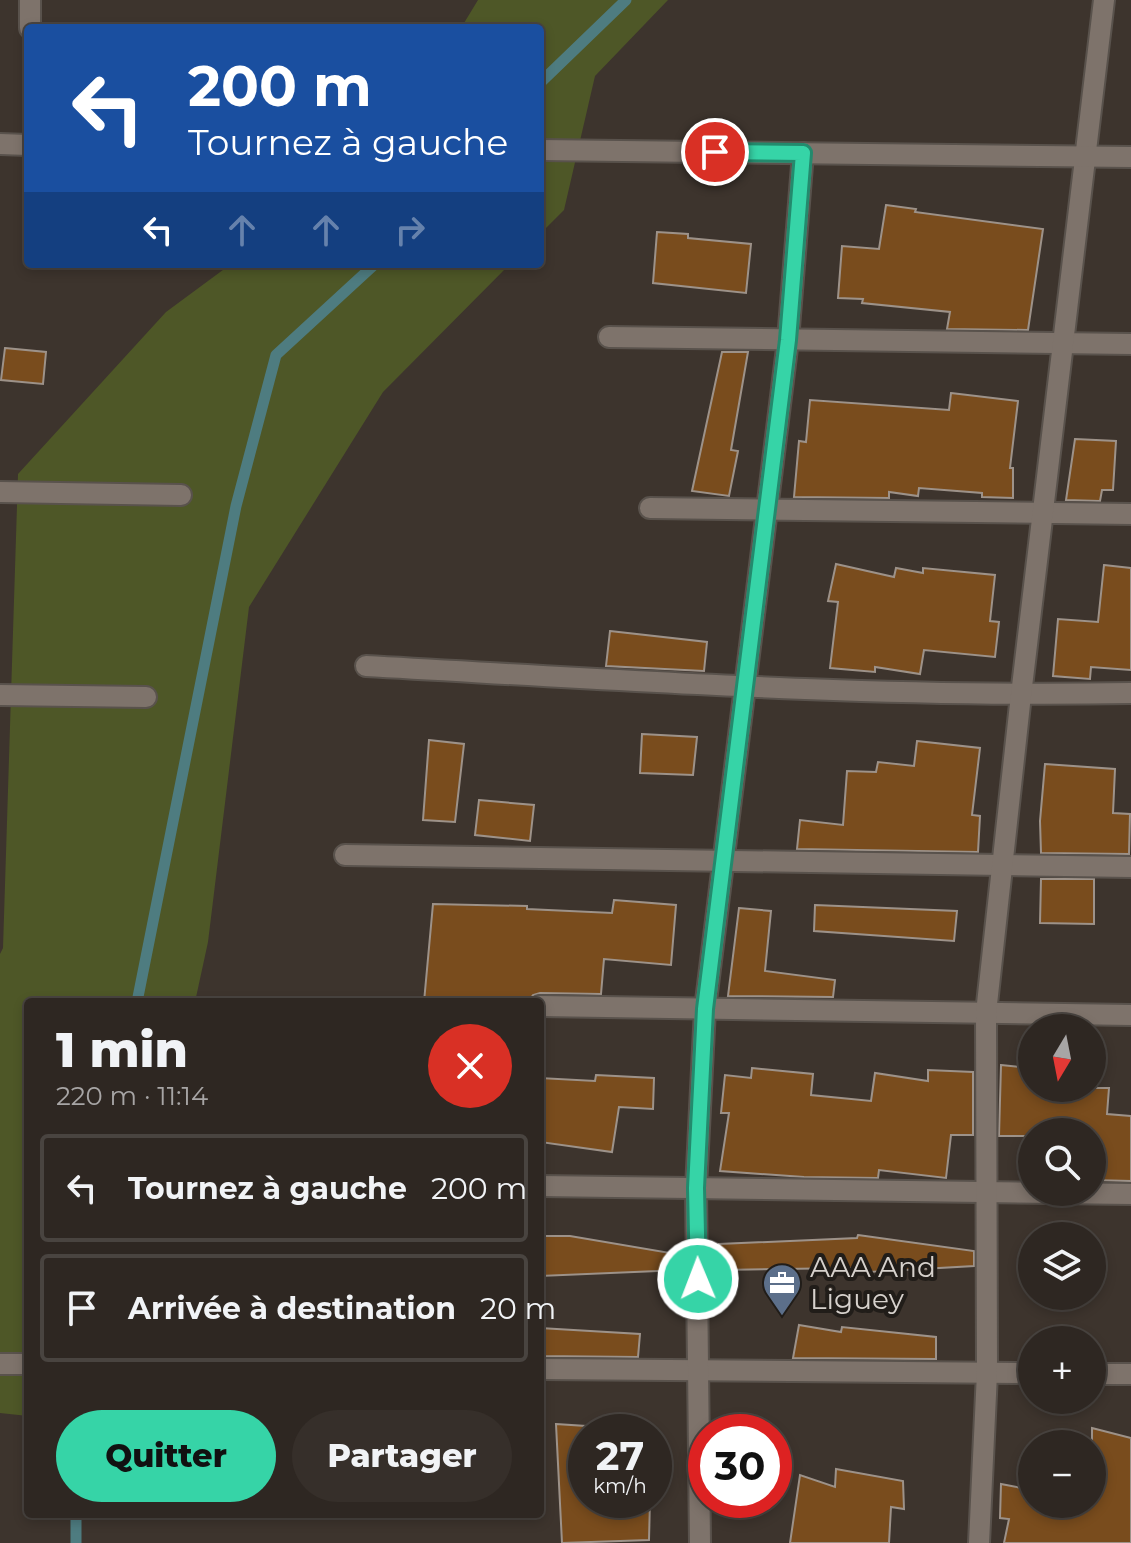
<!DOCTYPE html>
<html lang="fr">
<head>
<meta charset="utf-8">
<style>
	:root { --surface:#2e2722; --page:#362f2a; --text:#f1f3f6; --muted:#a7a5a5; --line:#494440; --accent:#36d4a7 }
	body { margin:0; font-family:Montserrat,sans-serif; background:var(--page); color:var(--text); height:100vh; display:flex; flex-direction:column; font-size:30px; white-space:nowrap }
	* { box-sizing:border-box; margin:0 }
	p { font-size:26px; color:var(--muted) }
	.icon { flex:none; width:44px; height:44px; fill:none; stroke:currentColor; stroke-width:2; stroke-linecap:round; stroke-linejoin:round }
	.map { position:relative; flex:1; overflow:hidden }
	.sheet { position:absolute; left:24px; top:998px; width:520px; height:520px; display:flex; flex-direction:column; background:var(--surface); border-radius:8px; box-shadow:0 4px 12px #0003,0 0 0 2px var(--line) }
	.sheet>* { flex:none }
	.banner { position:absolute; left:24px; top:24px; width:520px; height:244px; border-radius:8px; box-shadow:0 4px 12px #0003,0 0 0 2px var(--line); background:#1a4fa0; color:#fff; overflow:hidden }
	.needle { width:52px; rotate:190deg }
	.controls { position:absolute; left:1018px; top:1014px; display:grid; gap:16px }
	.controls a { display:grid; place-items:center; width:88px; height:88px; border-radius:50%; background:var(--surface); box-shadow:0 4px 12px #0003,0 0 0 2px var(--line); font-size:40px }
	.speed { position:absolute; left:568px; top:1414px; display:flex; gap:16px; font-size:40px; font-weight:700; text-align:center }
	.speed>* { display:grid; place-content:center; width:104px; height:104px; border-radius:50%; background:var(--surface); box-shadow:0 4px 12px #0003,0 0 0 2px var(--line); line-height:1 }
	.speed small { font-size:20px; font-weight:400 }
	.speed .limit { border:12px solid #d22; background:#fff; color:#111 }
	.pin { position:absolute; display:grid; place-items:center; width:68px; height:68px; color:#fff; margin:-34px; border:4px solid #fff; border-radius:50%; box-shadow:0 2px 8px #0007 }
	.me { position:absolute; width:88px; margin:-44px; rotate:359deg; stroke-linejoin:round; filter:drop-shadow(0 0 6px #0008) }
	.turn { display:flex; align-items:center; gap:28px; height:168px; padding:0 32px; font-size:36px }
	.turn .icon { width:104px; height:104px; stroke-width:2.5 }
	.turn b { display:block; font-size:56px; line-height:68px }
	.lanes { display:flex; align-items:center; height:76px; padding:0 32px; background:#0003; justify-content:center; gap:40px; direction:ltr }
	.lanes .off { opacity:.35 }
	.round { display:grid; place-items:center; flex:none; width:84px; height:84px; border-radius:42px; background:var(--page) }
	.head { display:flex; align-items:center; justify-content:space-between; height:136px; padding:0 32px }
	h1 { font-size:48px; font-weight:800; line-height:60px }
	.button { display:flex; gap:16px; margin-top:auto; padding:16px 32px }
	.button a { flex:1; height:92px; border-radius:48px; background:var(--accent); color:#111; font-size:32px; font-weight:800; line-height:92px; text-align:center }
	.button a+a { background:var(--page); color:var(--text) }
	ul { padding:0; list-style:none }
	li { display:flex; align-items:center; gap:24px; height:108px; margin:0 16px 12px; padding:0 16px; border:4px solid var(--line); border-radius:8px }
	li div { flex:1 }
	li b { display:block; font-size:30px }
	li em { font-style:normal }
	.map>svg:first-child { display:block }
	.green { fill:#4e5727 }
	.lines { fill:none; stroke-linecap:round; stroke-linejoin:round }
	.stream { stroke:#4e7c80; stroke-width:11 }
	.building { fill:#794c1d; stroke:#9d9289; stroke-width:2 }
	.street-casing { stroke:#59524c; stroke-width:24 }
	.secondary-casing { stroke:#59524c; stroke-width:24 }
	.street { stroke:#7e736b; stroke-width:20 }
	.secondary { stroke:#7e736b; stroke-width:20 }
	.route-casing { stroke:#238a6d; stroke-width:20 }
	.route { stroke:#36d4a7; stroke-width:14 }
	.labels { text-anchor:middle; dominant-baseline:central; stroke-width:8; stroke-linejoin:round; paint-order:stroke }
	.poi-label { font-size:28px; fill:#d6d1cc; stroke:#211d19; text-anchor:start }
</style>
</head>
<body>
<div class="map">
<svg width="1131" height="1543" viewBox="0 0 1131 1543">
	<rect width="100%" height="100%" fill="#3d342d"/>
	<g class="green">
		<polygon points="478,0 668,0 595,76 564,210 540,234 540,28 461,28"/>
		<polygon points="231,264 510,264 383,392 249,607 208,942 195,1002 28,1002 28,1416 0,1413 0,954 3,948 18,474 166,312"/>
	</g>
	<g class="lines">
		<g class="stream">
			<polyline points="540,83 626,0"/>
			<polyline points="137,1002 236,506 276,355 375,264"/>
			<polyline points="76,1514 76,1543"/>
		</g>
	</g>
	<g class="building">
		<polygon points="886,205 916,209 915,212 1043,229 1028,330 947,329 950,312 862,303 863,299 838,298 842,246 879,249"/>
		<polygon points="657,232 688,234 688,238 751,244 746,293 653,283"/>
		<polygon points="5,348 46,352 43,384 1,380"/>
		<polygon points="722,352 748,352 731,450 738,451 729,496 692,491"/>
		<polygon points="951,393 1018,401 1010,468 1013,468 1013,498 982,497 982,493 919,488 918,496 889,492 889,498 794,497 799,441 806,442 810,400 949,410"/>
		<polygon points="1075,439 1116,441 1113,490 1102,490 1100,501 1066,500"/>
		<polygon points="836,564 894,577 896,568 923,573 923,568 995,575 990,621 999,622 995,657 924,650 920,674 875,667 875,672 830,668 838,602 828,601"/>
		<polygon points="1104,565 1131,568 1131,670 1091,667 1090,679 1053,676 1058,619 1098,622"/>
		<polygon points="610,631 707,642 704,671 606,666"/>
		<polygon points="642,734 697,737 693,775 640,773"/>
		<polygon points="429,740 464,744 455,822 423,820"/>
		<polygon points="917,741 980,748 972,815 980,816 978,852 797,849 800,820 843,825 847,771 876,772 878,762 914,766"/>
		<polygon points="1045,764 1115,769 1113,813 1130,814 1129,854 1041,853 1040,821"/>
		<polygon points="479,800 534,805 530,841 475,835"/>
		<polygon points="1041,879 1094,879 1094,924 1040,923"/>
		<polygon points="614,900 676,905 671,965 604,959 601,994 540,993 533,995 528,1002 424,1002 433,904 527,906 527,909 612,913"/>
		<polygon points="815,905 957,911 954,941 814,931"/>
		<polygon points="739,908 771,911 765,971 835,980 833,997 728,996"/>
		<polygon points="1001,1065 1032,1068 1032,1088 1109,1088 1107,1114 1131,1116 1131,1181 1092,1180 1092,1132 1032,1132 1032,1136 999,1136"/>
		<polygon points="752,1068 813,1074 811,1095 871,1101 875,1073 928,1081 928,1070 973,1072 973,1135 951,1135 946,1178 879,1170 878,1178 804,1177 720,1171 729,1113 721,1113 725,1075 751,1078"/>
		<polygon points="596,1075 654,1078 653,1109 619,1107 612,1152 540,1142 540,1078 595,1081"/>
		<polygon points="858,1235 974,1251 974,1266 851,1273 852,1268 720,1270 719,1244 857,1238"/>
		<polygon points="540,1236 570,1236 682,1255 681,1270 540,1276"/>
		<polygon points="799,1325 841,1332 842,1327 936,1337 936,1359 793,1358"/>
		<polygon points="540,1328 640,1334 638,1357 540,1356"/>
		<polygon points="556,1424 586,1426 586,1500 650,1500 649,1540 562,1543"/>
		<polygon points="1092,1428 1131,1438 1131,1543 1004,1543 1009,1519 1000,1518 1001,1484 1032,1490 1032,1504 1092,1504"/>
		<polygon points="836,1469 903,1481 904,1509 891,1507 889,1543 790,1543 800,1475 835,1487"/>
	</g>
	<g class="lines">
		<g class="street-casing">
			<g id="street">
				<polyline points="30,28 30,0"/>
				<polyline points="609,337 1131,344"/>
				<polyline points="0,492 181,495"/>
				<polyline points="650,508 1131,514"/>
				<path d="M366,666C621,680 876,698 1131,693"/>
				<polyline points="0,695 146,697"/>
				<polyline points="345,855 1131,867"/>
				<polyline points="540,1006 1131,1015"/>
				<polyline points="540,1186 1131,1194"/>
				<polyline points="0,1364 28,1364"/>
				<polyline points="540,1369 1032,1373"/>
				<polyline points="1092,1374 1131,1374"/>
				<polyline points="700,1543 696,1188 705,1009 788,340 803,153"/>
				<polyline points="979,1543 987,1373 986,1013 1021,695 1104,0"/>
			</g>
		</g>
		<g class="secondary-casing">
			<g id="secondary">
				<polyline points="0,144 28,145"/>
				<polyline points="540,150 1131,157"/>
			</g>
		</g>
		<use href="#street" class="street"/>
		<use href="#secondary" class="secondary"/>
	</g>
	<g class="lines">
		<g class="route-casing">
			<polyline id="route" points="698,1279 696,1188 705,1009 788,340 803,153 715,152"/>
		</g>
		<use href="#route" class="route"/>
	</g>
	<defs>
		<g id="office-pin" transform="scale(2)"><path d="M0 17L-7.5 6A9.5 9.5 0 1 1 7.5 6Z" fill="#5c6f8a" stroke="#211d19"/><path d="M-6-3h4V-5.5h4V-3h4V5H-6ZM-1-4.5V-3h2v-1.5ZM-6 0V1H6V0Z" fill="#fff"/></g>
	</defs>
	<g fill-rule="evenodd">
		<use href="#office-pin" x="782" y="1283"/>
	</g>
	<g class="labels">
		<g class="poi-label">
			<text x="810" y="1267">AAA And<tspan x="810" dy="32">Liguey</tspan></text>
		</g>
	</g>
</svg>
<div class="controls">
<a><svg class="needle" viewBox="-14 -14 28 28"><path d="M0-13l5 13h-10z" fill="#e53935"/><path d="M0 13l5-13h-10z" fill="#a7a5a5"/></svg></a>
<a><svg class="icon" aria-label="search" viewBox="0 0 24 24"><circle cx="10" cy="10" r="6"/><path d="M15 15l6 6"/></svg></a>
<a><svg class="icon" aria-label="layers" viewBox="0 0 24 24"><path d="M12 4l9 5-9 5-9-5zM3 14l9 5 9-5"/></svg></a>
<a>+</a>
<a>−</a>
</div>
<div class="speed"><div>27<small>km/h</small></div><div class="limit">30</div></div>
<div class="pin" style="left:715px;top:152px;background:#d93025"><svg class="icon" aria-label="arrive" viewBox="0 0 24 24"><path d="M6 21V4h12l-3 4 3 4H6"/></svg></div>
<svg class="me" style="left:698px;top:1279px" viewBox="-20 -20 40 40"><circle r="17" fill="#36d4a7" stroke="#fff" stroke-width="3"/><path d="M0-11L8 9 0 5-8 9z" fill="#fff"/></svg>
<div class="banner">
<div class="turn"><svg class="icon" aria-label="left" viewBox="0 0 24 24"><path d="M17 20v-9H6M10 6l-5 5 5 5"/></svg><div><b>200 m</b>Tournez à gauche</div></div>
<div class="lanes"><svg class="icon" aria-label="left" viewBox="0 0 24 24"><path d="M17 20v-9H6M10 6l-5 5 5 5"/></svg><svg class="icon off" aria-label="ahead" viewBox="0 0 24 24"><path d="M12 20V5M6 11l6-6 6 6"/></svg><svg class="icon off" aria-label="ahead" viewBox="0 0 24 24"><path d="M12 20V5M6 11l6-6 6 6"/></svg><svg class="icon off" aria-label="right" viewBox="0 0 24 24"><path d="M7 20v-9h11M14 6l5 5-5 5"/></svg></div>
</div>
<section class="sheet">
<div class="head"><div><h1>1 min</h1><p>220 m · 11:14</p></div><a class="round" style="background:#d93025;color:#fff"><svg class="icon" aria-label="close" viewBox="0 0 24 24"><path d="M6 6l12 12M18 6L6 18"/></svg></a></div>
<ul>
<li><svg class="icon" aria-label="left" viewBox="0 0 24 24"><path d="M17 20v-9H6M10 6l-5 5 5 5"/></svg><div><b>Tournez à gauche</b></div><em>200 m</em></li>
<li><svg class="icon" aria-label="arrive" viewBox="0 0 24 24"><path d="M6 21V4h12l-3 4 3 4H6"/></svg><div><b>Arrivée à destination</b></div><em>20 m</em></li>
</ul>
<div class="button"><a>Quitter</a><a>Partager</a></div>
</section>
</div>
</body>
</html>
